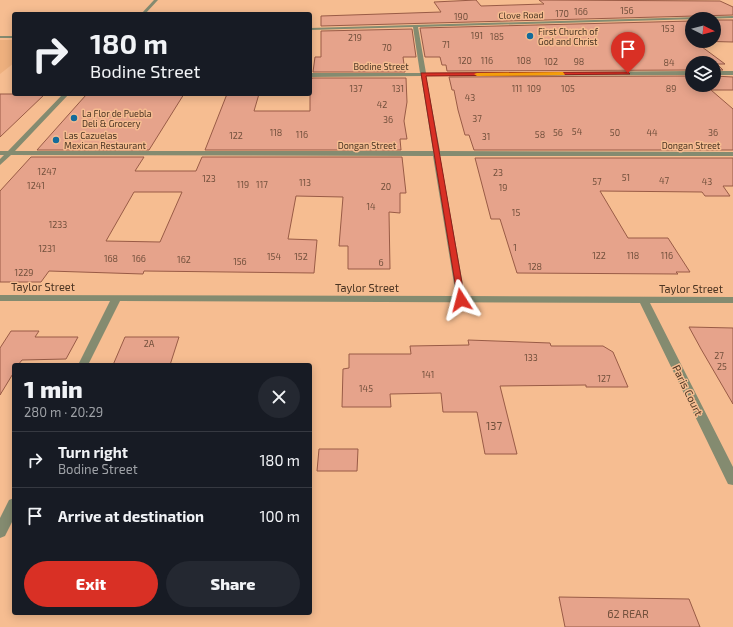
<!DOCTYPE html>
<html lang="en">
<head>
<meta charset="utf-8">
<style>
	:root { --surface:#171b24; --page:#242831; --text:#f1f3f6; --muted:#9ea1a6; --line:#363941; --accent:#d93025 }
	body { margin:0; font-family:"Exo 2",sans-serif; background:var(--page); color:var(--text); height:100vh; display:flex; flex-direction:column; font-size:15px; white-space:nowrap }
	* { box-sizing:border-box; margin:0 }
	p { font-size:13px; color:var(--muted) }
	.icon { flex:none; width:22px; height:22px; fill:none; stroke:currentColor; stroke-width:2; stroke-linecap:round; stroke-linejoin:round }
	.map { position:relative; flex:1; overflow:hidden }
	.sheet { position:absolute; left:12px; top:363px; width:300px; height:252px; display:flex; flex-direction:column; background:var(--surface); border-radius:4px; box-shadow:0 2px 10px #0003 }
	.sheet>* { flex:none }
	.top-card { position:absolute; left:12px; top:12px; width:300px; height:84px; border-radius:4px; box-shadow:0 2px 10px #0003; background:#171b24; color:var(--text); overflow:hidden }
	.needle { width:26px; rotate:96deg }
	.controls { position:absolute; left:685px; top:12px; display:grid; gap:8px }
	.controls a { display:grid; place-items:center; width:36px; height:36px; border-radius:50%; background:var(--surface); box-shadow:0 2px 10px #0003; font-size:20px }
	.pin { position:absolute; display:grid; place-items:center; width:34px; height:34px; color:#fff; margin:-41px -17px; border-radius:50% 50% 50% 0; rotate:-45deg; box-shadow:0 0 4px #0007 }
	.pin .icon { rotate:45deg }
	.me { position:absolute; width:44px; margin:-22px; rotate:351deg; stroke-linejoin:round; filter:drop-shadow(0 0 3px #0008) }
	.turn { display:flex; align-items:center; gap:14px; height:84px; padding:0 12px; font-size:18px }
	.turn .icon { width:52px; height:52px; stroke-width:2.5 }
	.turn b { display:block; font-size:28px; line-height:34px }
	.round { display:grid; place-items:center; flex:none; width:42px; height:42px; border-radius:21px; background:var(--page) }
	.head { display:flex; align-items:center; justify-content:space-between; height:68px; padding:0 12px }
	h1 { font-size:24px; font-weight:800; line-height:30px }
	.cta { display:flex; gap:8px; margin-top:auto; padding:8px 12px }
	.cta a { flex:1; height:46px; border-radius:24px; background:var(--accent); color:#fff; font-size:16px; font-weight:800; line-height:46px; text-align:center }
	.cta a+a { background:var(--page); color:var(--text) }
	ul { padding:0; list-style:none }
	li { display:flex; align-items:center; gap:12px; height:56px; padding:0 12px; border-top:1px solid var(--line) }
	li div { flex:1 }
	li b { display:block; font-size:15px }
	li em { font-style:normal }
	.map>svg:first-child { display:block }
	.built { fill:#eeb07e }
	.building { fill:#e6a38b; stroke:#995b46; fill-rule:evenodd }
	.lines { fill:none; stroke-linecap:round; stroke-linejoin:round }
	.minor { fill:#848b70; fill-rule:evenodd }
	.route { fill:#d93025; stroke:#8d1f18 }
	.slow { fill:#f59e0b }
	.poi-dot { fill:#136b9b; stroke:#f6bd91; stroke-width:1.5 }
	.labels { text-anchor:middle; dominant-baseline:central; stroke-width:3; stroke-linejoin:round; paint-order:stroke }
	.number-label { font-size:9px; fill:#72503c }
	.far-street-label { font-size:9px; fill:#4b3422; stroke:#f6bd91 }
	.far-poi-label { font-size:9px; fill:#4b3422; stroke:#f6bd91; text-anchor:start }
	.street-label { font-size:11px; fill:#4b3422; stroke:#f6bd91 }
	.near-number-label { font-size:11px; fill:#72503c }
</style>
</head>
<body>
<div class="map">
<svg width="733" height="627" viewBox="0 0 733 627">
	<rect width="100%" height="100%" fill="#f6bd91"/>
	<polygon class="built" points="0,40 14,40 14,63 0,74"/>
	<g class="building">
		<polygon points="476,0 481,6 544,4 539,0 720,1 733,7 733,15 321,26 321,16 441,12 434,2"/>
		<polygon points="714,20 733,20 733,42 694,41 725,64 717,64 723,70 714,70 714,63 692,63 692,70 447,71 446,65 442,65 440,57 425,57 420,28 692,21 692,41 714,41"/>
		<polygon points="412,29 416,57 403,57 405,72 313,72 315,57 321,57 321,31"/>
		<polygon points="692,76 692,85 714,85 714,76 733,77 733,90 711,90 733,109 733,150 474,150 469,135 465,135 458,110 454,90 452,90 449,77"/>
		<polygon points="312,78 406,78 407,102 404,121 407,139 400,139 401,150 205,150 227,94 259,94 254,111 310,111 310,83"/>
		<polygon points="0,94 45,94 0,137"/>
		<polygon points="184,94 149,150 37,150 86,95"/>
		<path d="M31,157H144L135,171H196L202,157H402L406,193H400V213L389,212L390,269H348V246H339L343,197L296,196L288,239L317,240L314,273L144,271L143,274L49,271L41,282H0V191ZM134,192H182L160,242L106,241Z"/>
		<polygon points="475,158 733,158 733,186 723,186 730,196 705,196 702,192 600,191 628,238 668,238 690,272 676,272 678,274 517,273 500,219 491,219"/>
		<polygon points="689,327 733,328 733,404 701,349"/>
		<polygon points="11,331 39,331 35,337 78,337 66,359 22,360 18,365 14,365 14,372 0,395 0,348"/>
		<polygon points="125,337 179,337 170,365 113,365"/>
		<polygon points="468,340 550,343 551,346 603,346 613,352 628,387 586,387 586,385 500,386 517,454 485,454 477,412 443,412 441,393 390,394 391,407 342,407 343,369 349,368 349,354 411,354 410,346 469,345"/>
		<polygon points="319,449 358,449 357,471 317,471"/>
		<polygon points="559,597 689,599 700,627 565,627"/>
	</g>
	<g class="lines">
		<g class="minor">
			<polygon points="154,0 158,0 145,14 141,14"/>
			<polygon points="733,16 733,18 418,27 426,73 692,71 692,75 426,76 440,151 733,152 733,156 440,156 465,296 733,297 733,303 650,303 733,467 733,485 728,484 726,480 640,303 120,301 88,365 78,365 110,301 0,301 0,295 456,296 433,156 11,155 0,165 0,159 4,155 0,155 0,151 8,151 63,94 69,94 15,151 433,151 421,76 310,77 310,73 420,73 413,27 310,30 310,28"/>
			<rect x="0" y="36" width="14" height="2"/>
			<rect x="714" y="71" width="19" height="4"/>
			<polygon points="14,498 14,518 5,536 0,538 0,518 9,500"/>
		</g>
	</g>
	<polygon class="route" points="628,72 630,74 426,76 465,300 461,302 458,301 421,73"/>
	<polygon class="slow" points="563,72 565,75 477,76 474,74 477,73"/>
	<g class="poi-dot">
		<circle cx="530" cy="36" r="4"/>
		<circle cx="74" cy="118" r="4"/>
		<circle cx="56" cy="140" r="4"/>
	</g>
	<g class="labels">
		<g class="number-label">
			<text x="627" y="10">156</text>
			<text x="581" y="11">166</text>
			<text x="562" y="13">170</text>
			<text x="461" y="16">190</text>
			<text x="668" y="28">153</text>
			<text x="477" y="35">191</text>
			<text x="497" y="36">185</text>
			<text x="355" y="37">219</text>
			<text x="446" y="44">71</text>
			<text x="387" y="47">70</text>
			<text x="465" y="60">120</text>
			<text x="487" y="60">116</text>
			<text x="524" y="60">108</text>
			<text x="551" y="61">102</text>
			<text x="579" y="61">98</text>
			<text x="669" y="62">84</text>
			<text x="356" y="88">137</text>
			<text x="398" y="88">131</text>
			<text x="517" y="88">111</text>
			<text x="534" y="88">109</text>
			<text x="568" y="88">105</text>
			<text x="671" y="88">89</text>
			<text x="470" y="97">43</text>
			<text x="382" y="104">42</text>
			<text x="477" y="118">37</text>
			<text x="388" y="119">36</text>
			<text x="577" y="131">54</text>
			<text x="276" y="132">118</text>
			<text x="558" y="132">56</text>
			<text x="615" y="132">50</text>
			<text x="652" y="132">44</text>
			<text x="713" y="132">36</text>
			<text x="302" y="134">116</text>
			<text x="540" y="134">58</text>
			<text x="236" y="135">122</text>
			<text x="486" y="136">31</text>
			<text x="47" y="171">1247</text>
			<text x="498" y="172">23</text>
			<text x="626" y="177">51</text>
			<text x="209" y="178">123</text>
			<text x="664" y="180">47</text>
			<text x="597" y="181">57</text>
			<text x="707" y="181">43</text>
			<text x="305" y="182">113</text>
			<text x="243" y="184">119</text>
			<text x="262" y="184">117</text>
			<text x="36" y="185">1241</text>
			<text x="386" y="186">20</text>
			<text x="503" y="187">19</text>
			<text x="371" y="206">14</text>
			<text x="516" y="212">15</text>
			<text x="58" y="224">1233</text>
			<text x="515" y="247">1</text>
			<text x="47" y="248">1231</text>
			<text x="599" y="255">122</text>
			<text x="633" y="255">118</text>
			<text x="667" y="255">116</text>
			<text x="274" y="256">154</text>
			<text x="301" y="256">152</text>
			<text x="111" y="258">168</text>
			<text x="139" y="258">166</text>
			<text x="184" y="259">162</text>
			<text x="240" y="261">156</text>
			<text x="381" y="262">6</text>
			<text x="535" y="266">128</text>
			<text x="24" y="272">1229</text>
			<text x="149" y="343">2A</text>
			<text x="719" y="355">27</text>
			<text x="531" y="357">133</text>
			<text x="722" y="366">25</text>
			<text x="428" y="374">141</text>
			<text x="604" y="378">127</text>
			<text x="366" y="388">145</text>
		</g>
		<g class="far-street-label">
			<text transform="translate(521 15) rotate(-1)">Clove Road</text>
			<text x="381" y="66">Bodine Street</text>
			<text x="367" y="145">Dongan Street</text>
			<text x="691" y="145">Dongan Street</text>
		</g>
		<g class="far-poi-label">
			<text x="538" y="31">First Church of<tspan x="538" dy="10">God and Christ</tspan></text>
			<text x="82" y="113">La Flor de Puebla<tspan x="82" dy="10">Deli &amp; Grocery</tspan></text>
			<text x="64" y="135">Las Cazuelas<tspan x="64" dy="10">Mexican Restaurant</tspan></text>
		</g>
		<g class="street-label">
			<text x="43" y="286">Taylor Street</text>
			<text x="367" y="287">Taylor Street</text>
			<text x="691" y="288">Taylor Street</text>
			<text transform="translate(688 390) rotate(64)">Paris Court</text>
		</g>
		<g class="near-number-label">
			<text x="494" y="425">137</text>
			<text x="628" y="613">62 REAR</text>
		</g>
	</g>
</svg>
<div class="controls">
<a><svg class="needle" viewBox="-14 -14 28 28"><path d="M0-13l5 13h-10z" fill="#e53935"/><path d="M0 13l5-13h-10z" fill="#9ea1a6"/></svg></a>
<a><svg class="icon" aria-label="layers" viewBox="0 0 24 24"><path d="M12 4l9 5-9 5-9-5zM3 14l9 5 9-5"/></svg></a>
</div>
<div class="pin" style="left:628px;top:73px;background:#d93025"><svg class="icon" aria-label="arrive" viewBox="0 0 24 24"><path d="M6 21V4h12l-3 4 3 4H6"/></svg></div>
<svg class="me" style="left:461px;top:300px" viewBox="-20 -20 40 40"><path d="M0-17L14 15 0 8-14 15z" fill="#d93025" stroke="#fff" stroke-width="4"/></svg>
<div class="top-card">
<div class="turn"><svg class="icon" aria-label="right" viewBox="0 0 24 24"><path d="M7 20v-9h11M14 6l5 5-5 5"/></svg><div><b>180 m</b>Bodine Street</div></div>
</div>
<section class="sheet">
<div class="head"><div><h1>1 min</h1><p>280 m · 20:29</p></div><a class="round"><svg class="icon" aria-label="close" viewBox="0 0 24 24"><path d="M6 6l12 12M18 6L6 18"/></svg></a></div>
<ul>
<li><svg class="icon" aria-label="right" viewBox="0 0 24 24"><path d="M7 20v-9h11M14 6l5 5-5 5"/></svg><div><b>Turn right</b><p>Bodine Street</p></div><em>180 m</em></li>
<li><svg class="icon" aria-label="arrive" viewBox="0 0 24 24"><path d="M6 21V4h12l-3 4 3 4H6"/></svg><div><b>Arrive at destination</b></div><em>100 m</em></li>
</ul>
<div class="cta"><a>Exit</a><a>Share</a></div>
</section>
</div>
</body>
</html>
